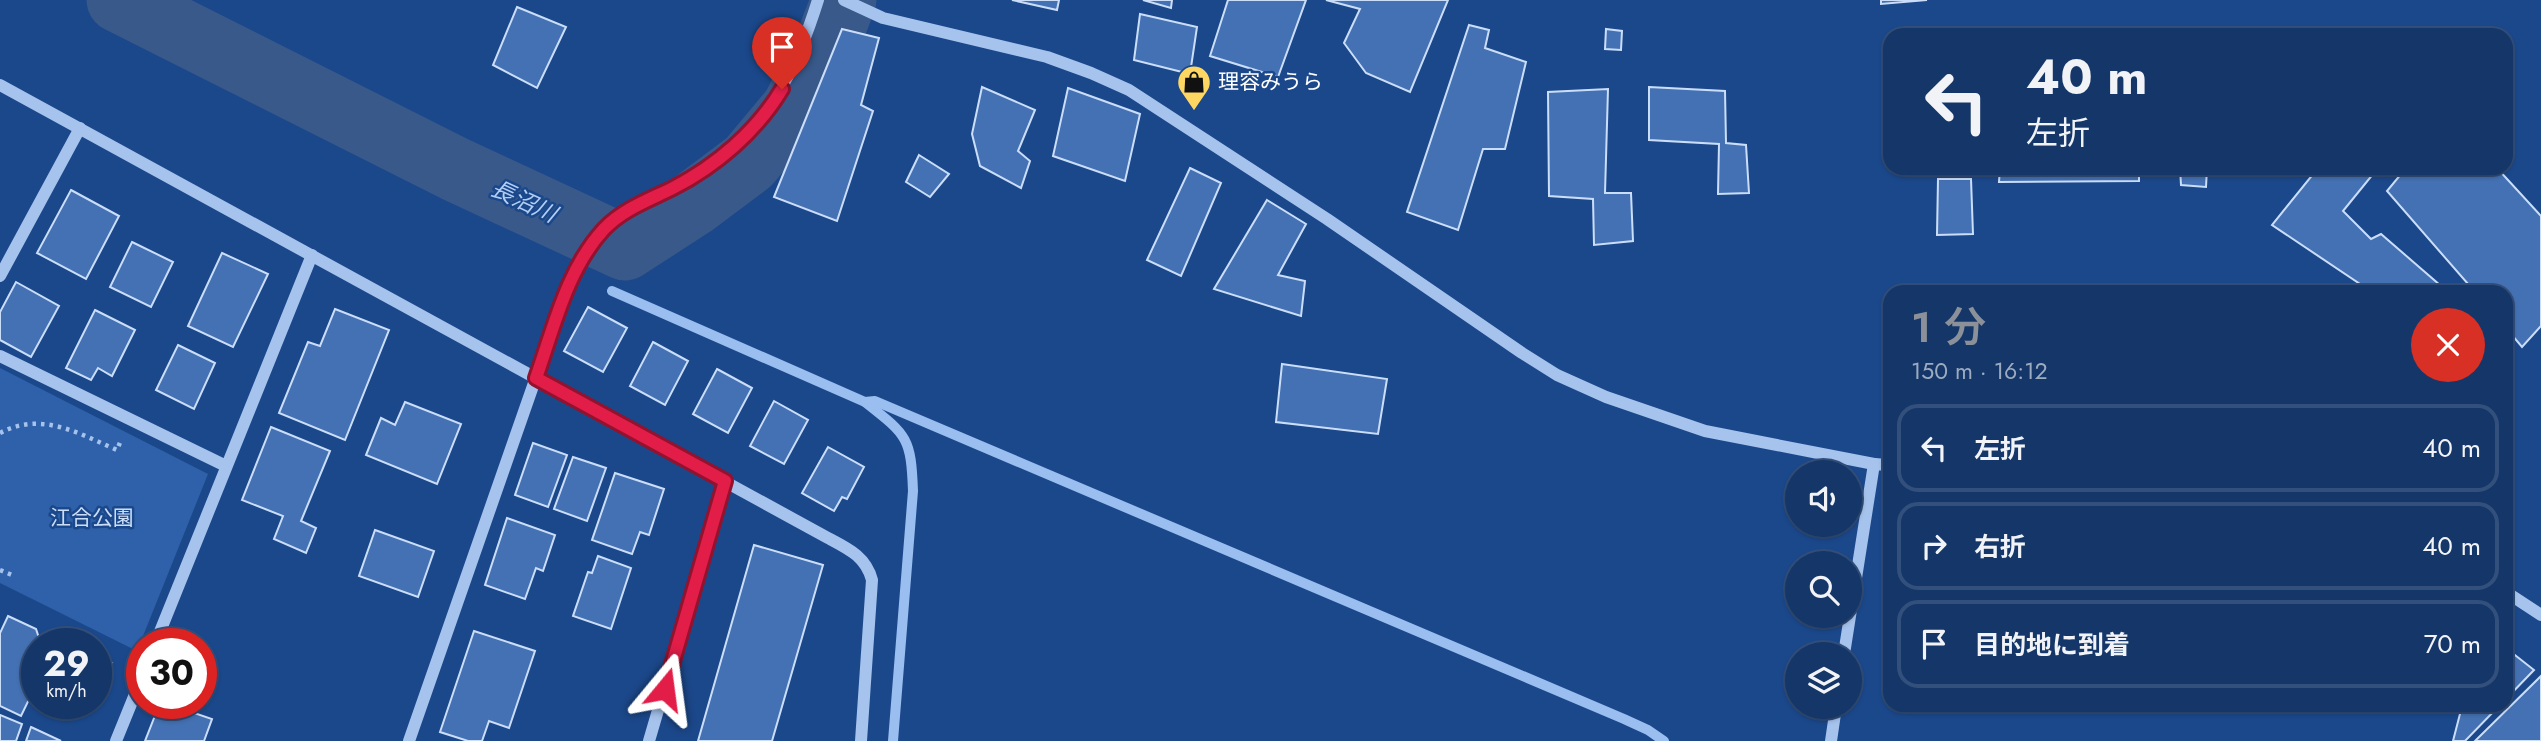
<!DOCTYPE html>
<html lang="ja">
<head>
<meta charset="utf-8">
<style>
	:root { --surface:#143668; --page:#1d3e6e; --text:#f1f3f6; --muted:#9dabc0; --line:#33507c; --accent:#8c9099 }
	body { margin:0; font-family:Jost,"Noto Sans JP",sans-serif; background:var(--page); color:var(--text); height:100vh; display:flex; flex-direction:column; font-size:26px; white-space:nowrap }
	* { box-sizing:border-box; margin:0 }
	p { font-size:23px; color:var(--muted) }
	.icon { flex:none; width:38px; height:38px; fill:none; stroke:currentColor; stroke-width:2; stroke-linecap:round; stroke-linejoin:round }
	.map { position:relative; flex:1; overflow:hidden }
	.side { position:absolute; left:1883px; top:285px; width:630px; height:427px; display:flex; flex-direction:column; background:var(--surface); border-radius:21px; box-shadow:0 2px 5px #0004,0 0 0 2px var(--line) }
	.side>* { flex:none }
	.banner { position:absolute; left:1883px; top:28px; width:630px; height:147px; border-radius:21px; box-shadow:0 2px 5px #0004,0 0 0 2px var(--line); background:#143668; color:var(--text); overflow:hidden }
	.tools { position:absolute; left:1785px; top:460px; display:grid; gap:14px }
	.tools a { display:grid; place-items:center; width:77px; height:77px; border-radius:50%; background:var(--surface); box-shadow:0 2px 5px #0004,0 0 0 2px var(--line); font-size:35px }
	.speed { position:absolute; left:21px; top:628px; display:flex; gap:14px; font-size:35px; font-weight:700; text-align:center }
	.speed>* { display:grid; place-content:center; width:91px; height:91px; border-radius:50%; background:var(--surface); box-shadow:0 2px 5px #0004,0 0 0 2px var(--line); line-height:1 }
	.speed small { font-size:18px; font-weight:400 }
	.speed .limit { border:10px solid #d22; background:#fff; color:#111 }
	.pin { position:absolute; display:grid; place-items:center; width:60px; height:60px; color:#fff; margin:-72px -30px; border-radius:50% 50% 50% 0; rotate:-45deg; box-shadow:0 0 7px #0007 }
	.pin .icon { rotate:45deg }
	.me { position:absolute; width:77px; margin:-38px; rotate:16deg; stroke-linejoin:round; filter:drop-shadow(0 0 5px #0008) }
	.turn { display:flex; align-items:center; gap:24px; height:147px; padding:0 28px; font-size:32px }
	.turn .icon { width:91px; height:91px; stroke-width:2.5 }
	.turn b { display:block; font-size:49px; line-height:60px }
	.round { display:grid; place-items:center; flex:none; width:74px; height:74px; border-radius:37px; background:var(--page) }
	.summary { display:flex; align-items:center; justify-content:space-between; height:119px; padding:0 28px }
	h1 { font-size:42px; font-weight:600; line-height:52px; color:var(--accent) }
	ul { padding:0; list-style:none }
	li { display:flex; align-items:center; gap:21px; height:88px; margin:0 14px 10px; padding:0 14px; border:4px solid var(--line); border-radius:21px }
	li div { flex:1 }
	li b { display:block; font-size:26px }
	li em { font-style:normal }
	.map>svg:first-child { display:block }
	.green { fill:#2e61a9 }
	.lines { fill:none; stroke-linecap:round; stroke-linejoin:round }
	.stream { stroke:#99beef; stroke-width:10 }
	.river { stroke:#38598a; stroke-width:65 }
	.building { fill:#4471b3; stroke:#cbdef9; stroke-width:2 }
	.path { stroke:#a6c3ed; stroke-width:4.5; stroke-dasharray:3.5 5; stroke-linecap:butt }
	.minor { stroke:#a6c3ed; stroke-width:12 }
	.route-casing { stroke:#92132f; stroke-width:18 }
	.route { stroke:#e11d48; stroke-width:12 }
	.labels { text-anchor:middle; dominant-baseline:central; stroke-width:5; stroke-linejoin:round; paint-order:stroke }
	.poi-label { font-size:21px; fill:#fff; stroke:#1b488b; text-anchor:start }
	.park-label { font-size:21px; fill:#cbdef9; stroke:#1b488b }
	.water-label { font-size:23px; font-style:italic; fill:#b2cef4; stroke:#1b488b }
</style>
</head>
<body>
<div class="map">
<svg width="2541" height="741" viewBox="0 0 2541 741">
	<rect width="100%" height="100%" fill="#1b488b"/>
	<polygon class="green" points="0,368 208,474 137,651 0,583"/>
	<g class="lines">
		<g class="stream">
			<path d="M612,291L865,402C907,435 911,437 913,491L893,741"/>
			<polyline points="865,402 875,401 1624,719 1648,730 1664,741"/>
		</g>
		<polyline class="river" points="119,0 455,169 625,248 693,204 749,162 794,108 830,36 844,0"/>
	</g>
	<g class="building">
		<polygon points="1012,0 1059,0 1057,10"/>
		<polygon points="1143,0 1172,0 1171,8"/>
		<polygon points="1228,0 1306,0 1278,77 1210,56"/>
		<polygon points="1326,0 1448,0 1410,92 1366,73 1344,43 1360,9"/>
		<polygon points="1881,0 1927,0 1881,4"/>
		<polygon points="517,7 566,27 537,88 493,65"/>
		<polygon points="1140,14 1197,27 1190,74 1134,60"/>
		<polygon points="1469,25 1489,30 1485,48 1526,62 1505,149 1483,149 1458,230 1407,212"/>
		<polygon points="842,29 879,38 861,105 873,111 837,221 774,197"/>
		<polygon points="1606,29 1622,31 1621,50 1605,49"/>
		<polygon points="982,87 1035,110 1018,151 1030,161 1021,188 980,166 972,134"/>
		<polygon points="1649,87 1725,91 1726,143 1746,145 1749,193 1718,194 1719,144 1649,140"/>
		<polygon points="1068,88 1140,114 1125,181 1053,156"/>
		<polygon points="1608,89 1605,193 1631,193 1633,241 1594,245 1593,199 1549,196 1548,92"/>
		<polygon points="919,155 949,174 930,197 906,182"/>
		<polygon points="1190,168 1221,183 1181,276 1147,260"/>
		<polygon points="2000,168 2139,168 2139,181 1999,182"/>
		<polygon points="2180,168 2207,168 2206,187 2181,185"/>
		<polygon points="2318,168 2378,168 2343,211 2371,239 2381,234 2448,292 2372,292 2272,225"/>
		<polygon points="2406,168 2497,168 2541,216 2541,326 2522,347 2506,328 2506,292 2475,292 2387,191"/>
		<polygon points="1938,179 1971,179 1973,234 1937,235"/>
		<polygon points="71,190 119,216 86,279 37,253"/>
		<polygon points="1267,200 1306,224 1278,275 1305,281 1301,316 1214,289"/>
		<polygon points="132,242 173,262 151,307 110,287"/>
		<polygon points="222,253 268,274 233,347 188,326"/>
		<polygon points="16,282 59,306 31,357 0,340 0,312"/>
		<polygon points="588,307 627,328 603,372 564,351"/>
		<polygon points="335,309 389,330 345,440 279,413 308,342 320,346"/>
		<polygon points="95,310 135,330 112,376 98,368 91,380 66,368"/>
		<polygon points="653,342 688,361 665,405 630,386"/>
		<polygon points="178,345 215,363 194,409 156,390"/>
		<polygon points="1282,364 1387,379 1378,434 1276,422"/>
		<polygon points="717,369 752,388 728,433 693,414"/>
		<polygon points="774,401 808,420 784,464 750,446"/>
		<polygon points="405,402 461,424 437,484 366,455 381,418 395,425"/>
		<polygon points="271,427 330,451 301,521 316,528 306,553 274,539 283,516 242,500"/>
		<polygon points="533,443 567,455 548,507 515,495"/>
		<polygon points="828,447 864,467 847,499 842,497 834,511 802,493"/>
		<polygon points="573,457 606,468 587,521 554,509"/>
		<polygon points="615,473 664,489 649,535 640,532 632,554 592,540"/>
		<polygon points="507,518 555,535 543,571 536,568 525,599 485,585"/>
		<polygon points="375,530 434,551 418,597 359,576"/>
		<polygon points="754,545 823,565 772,741 698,741"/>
		<polygon points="598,556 631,568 611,629 573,616 588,572 592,573"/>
		<polygon points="8,616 36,629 41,644 37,644 37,683 21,716 0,706 0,633"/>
		<polygon points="474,631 535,651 509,728 489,721 482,741 468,741 440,732"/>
		<polygon points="2506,648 2534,670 2506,699"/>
		<polygon points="97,658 112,663 105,684 96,682"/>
		<polygon points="2541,676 2541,741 2475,741"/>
		<polygon points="168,704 212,719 204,741 145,741 158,708 166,711"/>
		<polygon points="2454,705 2500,705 2465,741 2453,741 2461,710"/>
		<polygon points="0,715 22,724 16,741 0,741"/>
		<polygon points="31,727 61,741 26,741"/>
	</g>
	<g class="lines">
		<g class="path">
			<path d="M0,433C41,411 78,433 117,450L121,440"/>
			<polyline points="0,570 12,575"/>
		</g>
		<g class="minor">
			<polyline points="844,0 883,18 1047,57 1091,73 1129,90 1327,219 1522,353 1557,375 1606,397 1705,431 1874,464"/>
			<path d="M0,85L828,538C849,549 866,557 872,580L861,741"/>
			<polyline points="0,276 80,128"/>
			<polyline points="0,356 226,466"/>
			<polyline points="2506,592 2541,615"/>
			<polyline points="155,644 312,255"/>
			<polyline points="1844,654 1874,464 1890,465"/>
			<polyline points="116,741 142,677"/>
			<path d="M409,741L563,300C570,284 575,265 585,251C620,200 682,194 726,155C776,109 798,64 818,0"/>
			<polyline points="649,741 725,481"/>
			<polyline points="1831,741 1836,707"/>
		</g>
	</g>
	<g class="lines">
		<g class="route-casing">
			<path id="route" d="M665,689L725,481L536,378C554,327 567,269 604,229C623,209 649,200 673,188C716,166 757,131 782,89"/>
		</g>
		<use href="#route" class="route"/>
	</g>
	<defs>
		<g id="shop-pin" transform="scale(1.75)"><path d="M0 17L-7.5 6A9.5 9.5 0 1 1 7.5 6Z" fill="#fed763" stroke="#1b488b"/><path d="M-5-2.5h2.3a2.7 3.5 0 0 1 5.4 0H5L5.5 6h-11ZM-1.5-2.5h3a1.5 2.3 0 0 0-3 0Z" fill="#111"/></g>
	</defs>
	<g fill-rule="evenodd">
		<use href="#shop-pin" x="1194" y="82"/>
	</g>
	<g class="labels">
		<g class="poi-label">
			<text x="1218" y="82">理容みうら</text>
		</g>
		<g class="park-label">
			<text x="92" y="518">江合公園</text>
		</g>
		<g class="water-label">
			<text transform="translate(524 201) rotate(25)">長沼川</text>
		</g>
	</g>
</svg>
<div class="tools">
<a><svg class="icon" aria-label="sound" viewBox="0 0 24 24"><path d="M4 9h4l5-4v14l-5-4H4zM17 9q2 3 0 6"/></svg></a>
<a><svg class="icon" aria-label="search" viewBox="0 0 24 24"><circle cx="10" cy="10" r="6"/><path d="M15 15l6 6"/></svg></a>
<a><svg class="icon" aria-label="layers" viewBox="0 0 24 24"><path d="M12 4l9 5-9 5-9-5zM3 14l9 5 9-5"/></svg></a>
</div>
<div class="speed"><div>29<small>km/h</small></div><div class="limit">30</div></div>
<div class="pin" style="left:782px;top:89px;background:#d93025"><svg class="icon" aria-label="arrive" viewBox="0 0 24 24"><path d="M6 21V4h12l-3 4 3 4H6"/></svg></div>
<svg class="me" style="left:665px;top:689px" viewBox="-20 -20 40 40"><path d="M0-17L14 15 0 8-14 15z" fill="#e11d48" stroke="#fff" stroke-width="4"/></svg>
<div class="banner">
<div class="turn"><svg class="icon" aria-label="left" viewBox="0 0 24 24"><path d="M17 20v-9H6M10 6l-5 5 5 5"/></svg><div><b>40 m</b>左折</div></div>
</div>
<section class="side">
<div class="summary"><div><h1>1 分</h1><p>150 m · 16:12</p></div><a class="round" style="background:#d93025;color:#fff"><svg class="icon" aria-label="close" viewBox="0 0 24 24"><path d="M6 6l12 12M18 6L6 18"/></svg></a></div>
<ul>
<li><svg class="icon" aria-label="left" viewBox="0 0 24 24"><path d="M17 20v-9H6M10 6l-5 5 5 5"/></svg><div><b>左折</b></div><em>40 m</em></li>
<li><svg class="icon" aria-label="right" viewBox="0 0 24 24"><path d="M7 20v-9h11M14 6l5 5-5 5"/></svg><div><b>右折</b></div><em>40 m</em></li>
<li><svg class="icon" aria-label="arrive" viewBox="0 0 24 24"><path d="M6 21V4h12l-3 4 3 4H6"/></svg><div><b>目的地に到着</b></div><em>70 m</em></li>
</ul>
</section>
</div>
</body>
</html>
